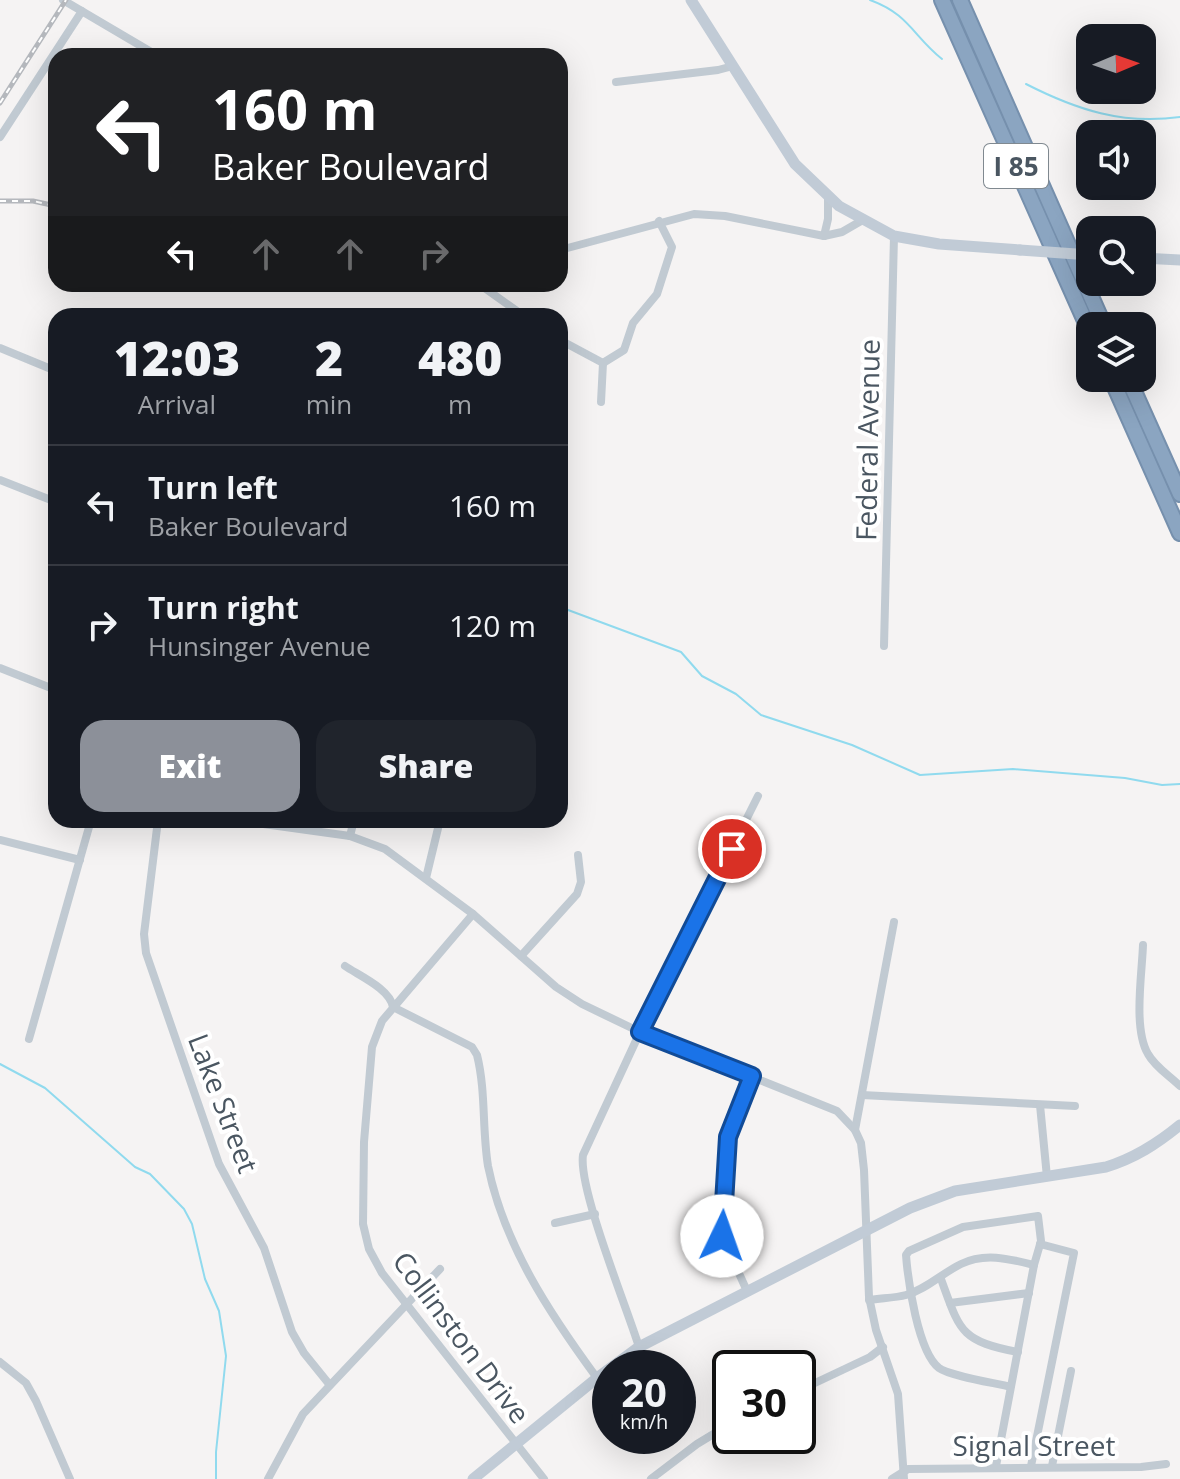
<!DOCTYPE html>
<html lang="en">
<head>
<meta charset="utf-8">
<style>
	:root { --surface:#171b24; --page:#20242c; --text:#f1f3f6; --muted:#9ea1a6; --line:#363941; --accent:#8c9099 }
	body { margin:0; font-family:"Open Sans",sans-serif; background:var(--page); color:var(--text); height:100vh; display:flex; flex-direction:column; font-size:30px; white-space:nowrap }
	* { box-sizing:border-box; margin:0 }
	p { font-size:26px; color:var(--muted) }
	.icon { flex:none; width:44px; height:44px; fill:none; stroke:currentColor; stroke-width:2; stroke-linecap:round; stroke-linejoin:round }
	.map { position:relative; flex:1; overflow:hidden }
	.drawer { position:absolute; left:48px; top:308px; width:520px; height:520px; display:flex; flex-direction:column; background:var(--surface); border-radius:24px; box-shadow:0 8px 32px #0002 }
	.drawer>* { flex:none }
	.guide { position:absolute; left:48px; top:48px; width:520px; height:244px; border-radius:24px; box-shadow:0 8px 32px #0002; background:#202124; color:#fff; overflow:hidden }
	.needle { width:52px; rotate:88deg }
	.tools { position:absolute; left:1076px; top:24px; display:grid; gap:16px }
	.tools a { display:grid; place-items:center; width:80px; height:80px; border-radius:16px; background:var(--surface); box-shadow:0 8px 32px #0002; font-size:40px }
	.speed { position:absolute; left:592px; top:1350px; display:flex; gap:16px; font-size:40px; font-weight:700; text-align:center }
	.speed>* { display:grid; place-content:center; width:104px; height:104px; border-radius:50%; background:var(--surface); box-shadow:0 8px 32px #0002; line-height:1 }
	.speed small { font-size:20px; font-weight:400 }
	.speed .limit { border:4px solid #111; border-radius:12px; background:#fff; color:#111 }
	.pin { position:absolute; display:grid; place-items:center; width:68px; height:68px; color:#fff; margin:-34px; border:4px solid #fff; border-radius:50%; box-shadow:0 2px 8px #0007 }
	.me { position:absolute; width:88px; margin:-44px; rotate:3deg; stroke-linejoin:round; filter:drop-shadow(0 0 6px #0008) }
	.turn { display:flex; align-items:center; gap:28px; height:168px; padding:0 32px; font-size:36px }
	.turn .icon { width:104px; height:104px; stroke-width:2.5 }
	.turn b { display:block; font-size:56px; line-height:68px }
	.lanes { display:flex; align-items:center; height:76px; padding:0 32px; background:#0003; justify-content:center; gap:40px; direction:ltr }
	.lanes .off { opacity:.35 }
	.eta { display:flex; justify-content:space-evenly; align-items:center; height:136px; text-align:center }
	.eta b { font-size:48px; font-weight:800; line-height:56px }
	.button { display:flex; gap:16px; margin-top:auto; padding:16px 32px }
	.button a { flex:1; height:92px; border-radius:24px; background:var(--accent); color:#fff; font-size:32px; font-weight:800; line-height:92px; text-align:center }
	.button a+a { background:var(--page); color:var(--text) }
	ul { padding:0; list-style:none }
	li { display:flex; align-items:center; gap:24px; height:120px; padding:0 32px; border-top:2px solid var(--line) }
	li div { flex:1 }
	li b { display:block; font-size:30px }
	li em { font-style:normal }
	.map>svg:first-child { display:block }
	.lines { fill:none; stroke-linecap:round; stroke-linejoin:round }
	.stream { stroke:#90daee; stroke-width:2 }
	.highway-casing { stroke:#7690ad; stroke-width:18 }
	.street { stroke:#c1cad2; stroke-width:8 }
	.secondary { stroke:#c1cbd6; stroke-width:11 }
	.highway { stroke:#8ba5c1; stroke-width:14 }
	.rail-casing { stroke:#b5b8bd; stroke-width:5 }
	.rail { stroke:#fff; stroke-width:2; stroke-dasharray:6; stroke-linecap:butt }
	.secondary-bridge { stroke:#c1cbd6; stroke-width:11 }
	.route-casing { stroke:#114b97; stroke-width:20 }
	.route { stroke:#1a73e8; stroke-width:14 }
	.labels { text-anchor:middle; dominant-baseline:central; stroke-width:8; stroke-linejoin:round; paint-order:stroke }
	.shield { fill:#fff; stroke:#808990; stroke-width:2 }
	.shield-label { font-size:26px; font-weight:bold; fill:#4a5661 }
	.street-label { font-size:28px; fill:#4a5661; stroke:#fff }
</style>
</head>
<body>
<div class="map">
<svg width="1180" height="1479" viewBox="0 0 1180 1479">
	<rect width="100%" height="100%" fill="#f5f3f3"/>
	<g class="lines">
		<g class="stream">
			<path d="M870,0C909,14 913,36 942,59"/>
			<path d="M1026,84C1077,110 1123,125 1180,117"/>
			<polyline points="560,607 681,652 702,676 736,694 761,715 852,745 920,775 1013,769 1125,778 1162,785 1180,784"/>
			<polyline points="0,1064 45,1088 135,1167 150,1174 184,1209 192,1224 205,1279 219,1311 226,1356 216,1452 216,1479"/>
		</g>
		<g class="highway-casing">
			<g id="highway">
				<polyline points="942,0 1090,332"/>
				<polyline points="960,0 1104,326"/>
				<polyline points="1111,378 1180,533"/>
				<polyline points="1128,378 1180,494"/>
			</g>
		</g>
		<g class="street">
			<polyline points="63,0 158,56"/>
			<polyline points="616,82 718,70 733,66"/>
			<polyline points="0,137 82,11"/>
			<polyline points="824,236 828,219 828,199"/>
			<polyline points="560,250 694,214 725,216 824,236 842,232 861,221"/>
			<polyline points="483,284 486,289 524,316"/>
			<polyline points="560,340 603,363 601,402"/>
			<polyline points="0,348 56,371"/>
			<polyline points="603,363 624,350 633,323 657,294 672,247 659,221"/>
			<polyline points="0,480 56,502"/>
			<polyline points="884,646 894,236"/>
			<polyline points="0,668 56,690"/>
			<polyline points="158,820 144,934 146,953 219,1164 264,1248 292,1332 304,1353 329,1384"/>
			<polyline points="234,820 350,836 385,849 473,914 556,987 582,1004 640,1032 837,1111 855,1130"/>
			<polyline points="350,836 354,820"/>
			<polyline points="0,840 80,860"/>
			<polyline points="426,878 440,820"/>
			<polyline points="473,914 382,1021 372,1047 364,1142 363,1224 369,1249 382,1273 544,1479"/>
			<polyline points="894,922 855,1130 861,1143 864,1170 869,1297 876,1330 898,1394 904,1479"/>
			<path d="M1143,945C1142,974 1133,1029 1148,1054C1155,1067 1170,1076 1180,1086"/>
			<polyline points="521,956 577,894 581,882 578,855"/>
			<path d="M345,966C360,976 390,989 393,1007L472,1047L477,1055C486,1091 482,1129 488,1166C504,1245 550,1314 597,1378"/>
			<polyline points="29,1039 91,820"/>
			<polyline points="862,1095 1075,1106"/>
			<polyline points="1040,1105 1047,1177"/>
			<polyline points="555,1223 595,1214"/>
			<path d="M941,1279C960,1331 960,1341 1018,1352"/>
			<polyline points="747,1291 722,1236 722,1228 728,1137 752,1076"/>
			<path d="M869,1300C881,1298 895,1298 906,1295C927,1289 942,1273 961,1264C985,1252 1010,1259 1034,1265"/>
			<polyline points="950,1303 1029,1293"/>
			<path d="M639,1347C627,1308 578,1188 583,1155L640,1032L758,796"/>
			<polyline points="0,1362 26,1383 36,1401 70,1479"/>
			<polyline points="798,1391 870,1357 883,1347"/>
			<path d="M996,1466L1034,1265L1041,1241L1038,1216L963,1227L909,1251L906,1255C908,1281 918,1352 939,1368C950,1376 995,1383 1011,1387"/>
			<polyline points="1031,1466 1074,1253 1040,1244"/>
			<polyline points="1052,1466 1071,1371"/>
			<polyline points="268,1479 303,1414 440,1269"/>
			<polyline points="651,1479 697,1444 730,1424"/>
			<polyline points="892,1479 908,1469 1141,1467 1166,1464"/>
		</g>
		<g class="secondary">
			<polyline points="691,0 795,164 839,206 894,236 939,244 1020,250"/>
			<polyline points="1142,258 1180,260"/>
			<path d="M473,1479L597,1378L639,1347L910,1208L955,1191L1106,1167C1135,1158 1157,1144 1180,1125"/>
		</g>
		<use href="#highway" class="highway"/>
		<g class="rail-casing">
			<g id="rail">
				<polyline points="0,103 66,0"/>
				<polyline points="0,201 33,201 56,206"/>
			</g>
		</g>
		<use href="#rail" class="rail"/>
		<polyline class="secondary-bridge" points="1020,250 1090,255"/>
	</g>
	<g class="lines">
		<g class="route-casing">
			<polyline id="route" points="722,1236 728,1137 752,1076 640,1032 732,849"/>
		</g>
		<use href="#route" class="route"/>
	</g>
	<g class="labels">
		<rect class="shield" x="984" y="144" width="64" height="44" rx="6"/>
		<g class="shield-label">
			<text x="1016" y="166">I 85</text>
		</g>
		<g class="street-label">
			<text transform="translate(867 440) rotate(-89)">Federal Avenue</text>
			<text transform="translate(224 1103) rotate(69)">Lake Street</text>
			<text transform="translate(462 1337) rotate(53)">Collinston Drive</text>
			<text x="1034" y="1445">Signal Street</text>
		</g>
	</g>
</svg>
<div class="tools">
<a><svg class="needle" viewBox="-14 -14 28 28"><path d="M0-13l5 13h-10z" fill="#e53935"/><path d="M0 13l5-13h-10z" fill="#9ea1a6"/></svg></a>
<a><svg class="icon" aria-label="sound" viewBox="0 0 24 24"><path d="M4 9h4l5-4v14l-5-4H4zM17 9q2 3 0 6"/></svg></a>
<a><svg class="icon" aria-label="search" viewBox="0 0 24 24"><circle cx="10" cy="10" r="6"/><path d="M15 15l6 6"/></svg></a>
<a><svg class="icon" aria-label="layers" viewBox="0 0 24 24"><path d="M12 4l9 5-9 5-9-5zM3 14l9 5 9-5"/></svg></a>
</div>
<div class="speed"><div>20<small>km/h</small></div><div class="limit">30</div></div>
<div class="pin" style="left:732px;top:849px;background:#d93025"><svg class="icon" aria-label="arrive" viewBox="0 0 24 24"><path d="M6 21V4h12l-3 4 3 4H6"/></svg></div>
<svg class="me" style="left:722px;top:1236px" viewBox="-20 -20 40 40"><circle r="19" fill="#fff"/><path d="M0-13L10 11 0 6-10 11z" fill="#1a73e8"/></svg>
<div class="guide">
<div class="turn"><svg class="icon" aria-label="left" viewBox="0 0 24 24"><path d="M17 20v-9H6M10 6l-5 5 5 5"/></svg><div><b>160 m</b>Baker Boulevard</div></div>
<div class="lanes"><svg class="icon" aria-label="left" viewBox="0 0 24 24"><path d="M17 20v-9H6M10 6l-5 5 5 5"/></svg><svg class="icon off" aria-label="ahead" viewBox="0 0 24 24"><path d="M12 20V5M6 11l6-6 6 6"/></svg><svg class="icon off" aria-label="ahead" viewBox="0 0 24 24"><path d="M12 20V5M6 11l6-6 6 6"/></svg><svg class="icon off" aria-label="right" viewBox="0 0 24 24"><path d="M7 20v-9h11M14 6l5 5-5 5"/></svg></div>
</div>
<section class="drawer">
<div class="eta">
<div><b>12:03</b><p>Arrival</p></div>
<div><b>2</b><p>min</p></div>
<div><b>480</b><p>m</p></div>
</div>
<ul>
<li><svg class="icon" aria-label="left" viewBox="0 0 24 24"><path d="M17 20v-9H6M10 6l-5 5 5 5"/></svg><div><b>Turn left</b><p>Baker Boulevard</p></div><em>160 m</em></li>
<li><svg class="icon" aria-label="right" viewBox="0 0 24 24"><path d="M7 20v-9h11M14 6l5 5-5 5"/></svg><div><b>Turn right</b><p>Hunsinger Avenue</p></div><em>120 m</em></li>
</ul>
<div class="button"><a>Exit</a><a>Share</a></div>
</section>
</div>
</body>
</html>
